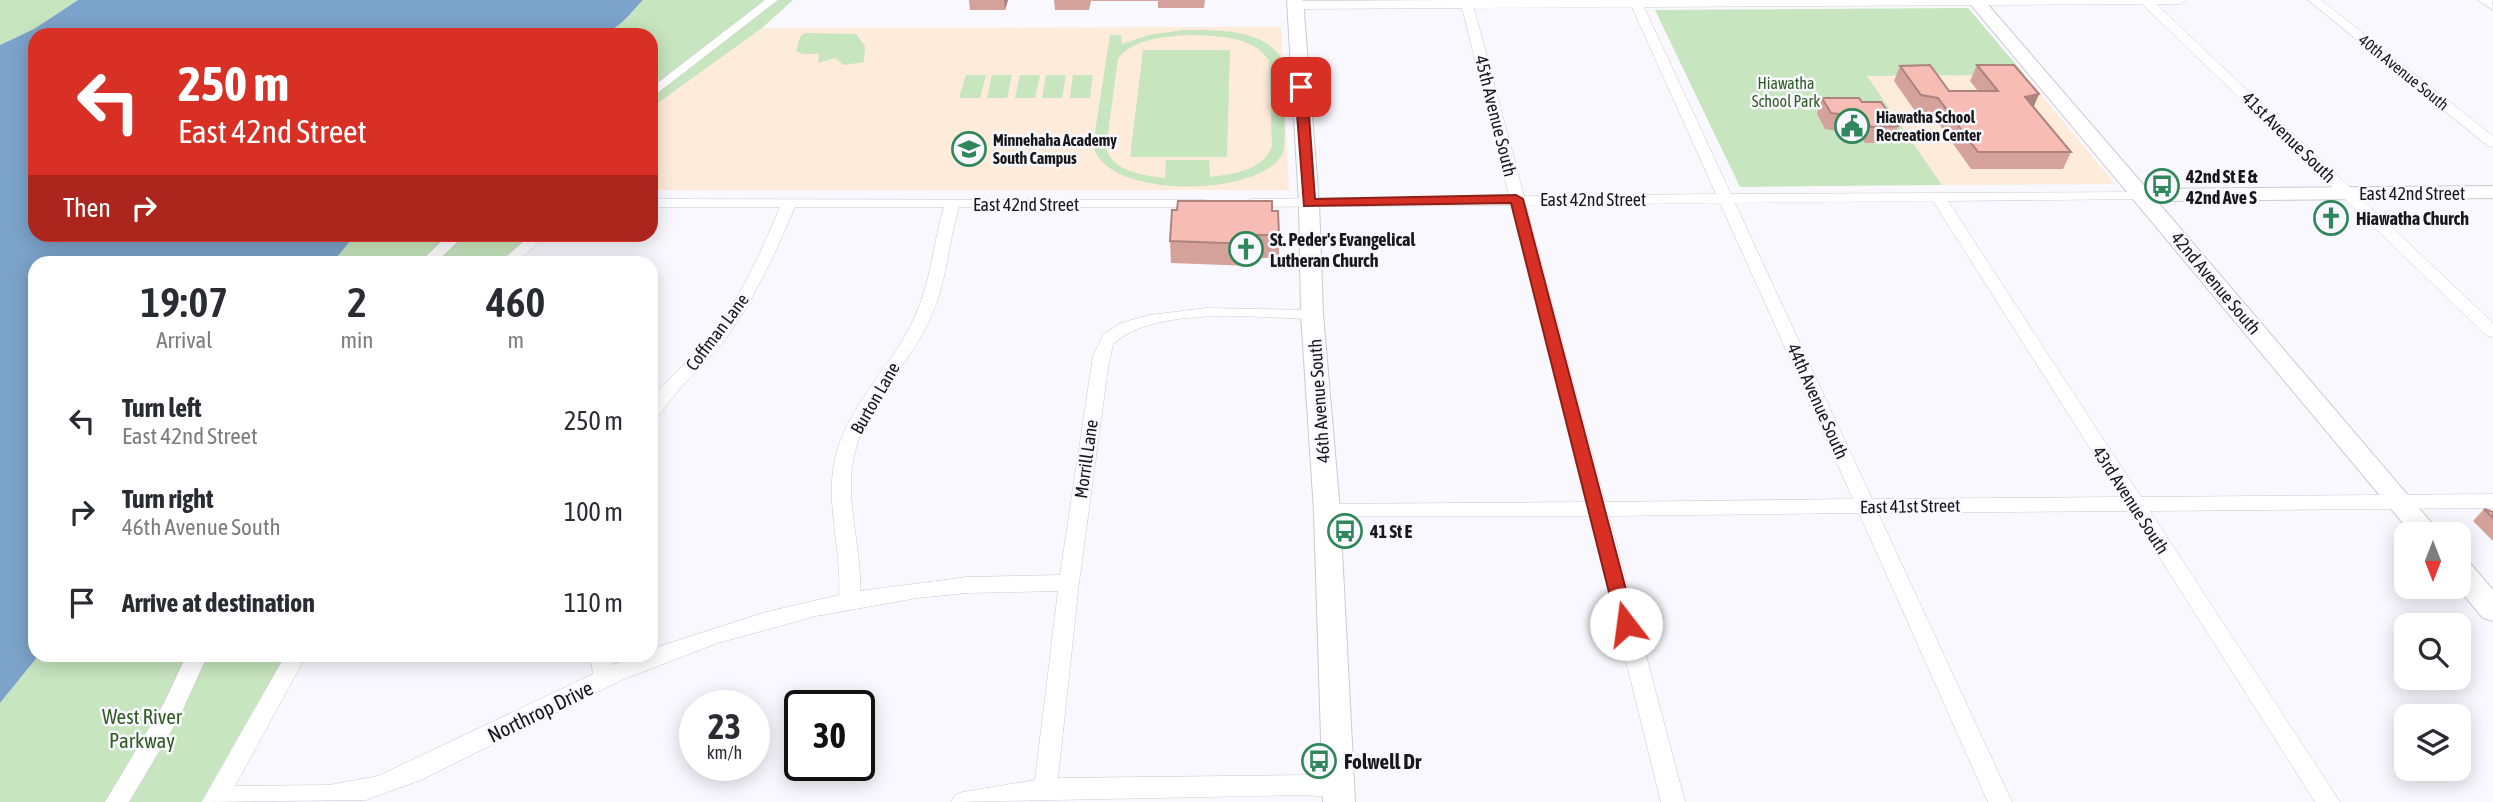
<!DOCTYPE html>
<html lang="en">
<head>
<meta charset="utf-8">
<style>
	:root { --surface:#fff; --page:#f2f2f3; --text:#2b2b33; --muted:#7c7c81 }
	body { margin:0; font-family:"Asap Condensed",sans-serif; background:var(--page); color:var(--text); height:100vh; display:flex; flex-direction:column; font-size:26px; white-space:nowrap }
	* { box-sizing:border-box; margin:0 }
	p { font-size:23px; color:var(--muted) }
	.icon { flex:none; width:38px; height:38px; fill:none; stroke:currentColor; stroke-width:2; stroke-linecap:round; stroke-linejoin:round }
	.map { position:relative; flex:1; overflow:hidden }
	.panel { position:absolute; left:28px; top:256px; width:630px; height:406px; display:flex; flex-direction:column; background:var(--surface); border-radius:21px; box-shadow:0 4px 18px #0003 }
	.panel>* { flex:none }
	.banner { position:absolute; left:28px; top:28px; width:630px; height:214px; border-radius:21px; box-shadow:0 4px 18px #0003; background:#d93025; color:#fff; overflow:hidden }
	.needle { width:46px; rotate:180deg }
	.fabs { position:absolute; left:2394px; top:522px; display:grid; gap:14px }
	.fabs a { display:grid; place-items:center; width:77px; height:77px; border-radius:14px; background:var(--surface); box-shadow:0 4px 18px #0003; font-size:35px }
	.speed { position:absolute; left:679px; top:690px; display:flex; gap:14px; font-size:35px; font-weight:700; text-align:center }
	.speed>* { display:grid; place-content:center; width:91px; height:91px; border-radius:50%; background:var(--surface); box-shadow:0 4px 18px #0003; line-height:1 }
	.speed small { font-size:18px; font-weight:400 }
	.speed .limit { border:4px solid #111; border-radius:10px; background:#fff; color:#111 }
	.pin { position:absolute; display:grid; place-items:center; width:60px; height:60px; color:#fff; margin:-30px; border-radius:14px; box-shadow:0 4px 10px #0006 }
	.me { position:absolute; width:77px; margin:-38px; rotate:345deg; stroke-linejoin:round; filter:drop-shadow(0 0 5px #0008) }
	.turn { display:flex; align-items:center; gap:24px; height:147px; padding:0 35px; font-size:32px }
	.turn .icon { width:91px; height:91px; stroke-width:2.5 }
	.turn b { display:block; font-size:49px; line-height:60px }
	.then { display:flex; align-items:center; height:66px; padding:0 35px; background:#0003; gap:14px; font-size:26px }
	.eta { display:flex; justify-content:space-evenly; align-items:center; height:119px; text-align:center }
	.eta b { font-size:42px; font-weight:600; line-height:49px }
	ul { padding:0; list-style:none }
	li { display:flex; align-items:center; gap:21px; height:91px; padding:0 35px }
	li div { flex:1 }
	li b { display:block; font-size:26px }
	li em { font-style:normal }
	.map>svg:first-child { display:block }
	.education { fill:#feebda }
	.green { fill:#c7e5be; fill-rule:evenodd }
	.water { fill:#7ca3c9 }
	.lines { fill:none; stroke-linecap:round; stroke-linejoin:round }
	.street-casing { stroke:#cacad0; stroke-width:1 }
	.secondary-casing { stroke:#cacad0; stroke-width:2 }
	.street { fill:#fff; fill-rule:evenodd }
	.secondary { fill:#fff; fill-rule:evenodd }
	.wall { fill:#d4a29a }
	.shaded-wall { fill:#ad847d }
	.building { fill:#f7bcb3; stroke:#ad847d; stroke-width:2 }
	.route { fill:#d93025; stroke:#8d1f18; stroke-width:2 }
	.labels { text-anchor:middle; dominant-baseline:central; stroke-width:5; stroke-linejoin:round; paint-order:stroke }
	.far-street-label { font-size:16px; fill:#18181a; stroke:#f8f8fe }
	.far-park-label { font-size:16px; fill:#305c22; stroke:#f8f8fe }
	.far-poi-label { font-size:16px; font-weight:bold; fill:#18181a; stroke:#f8f8fe; text-anchor:start }
	.street-label { font-size:18px; fill:#18181a; stroke:#f8f8fe }
	.poi-label { font-size:18px; font-weight:bold; fill:#18181a; stroke:#f8f8fe; text-anchor:start }
	.near-street-label { font-size:21px; fill:#18181a; stroke:#f8f8fe }
	.near-park-label { font-size:21px; fill:#305c22; stroke:#f8f8fe }
	.near-poi-label { font-size:21px; font-weight:bold; fill:#18181a; stroke:#f8f8fe; text-anchor:start }
</style>
</head>
<body>
<div class="map">
<svg width="2493" height="802" viewBox="0 0 2493 802">
	<rect width="100%" height="100%" fill="#f8f8fe"/>
	<g class="education">
		<polygon points="1281,27 1289,190 651,190 651,108 762,28"/>
		<polygon points="2025,75 2115,184 1942,185 1867,76"/>
	</g>
	<g class="green">
		<polygon points="0,0 78,0 34,29 0,45"/>
		<path d="M643,0H793L762,28L651,108V35H598C619,30 630,15 643,0Z"/>
		<polygon points="1968,8 2025,75 1867,76 1942,185 1740,187 1655,10"/>
		<path d="M1183,30C1213,30 1260,28 1280,56C1283,68 1287,144 1283,153C1261,198 1104,200 1093,145L1110,35H1121L1122,44L1149,35ZM1188,35C1215,36 1254,35 1269,61L1272,146C1263,171 1232,174 1210,177L1209,160H1166L1165,178C1143,175 1113,172 1106,148L1118,59C1133,38 1165,37 1188,35Z"/>
		<polygon points="805,33 856,34 865,46 864,62 844,65 834,58 818,63 819,54 803,54 796,51 800,37"/>
		<polygon points="1143,50 1230,50 1227,157 1130,157"/>
		<polygon points="966,75 986,75 980,98 959,98"/>
		<polygon points="992,75 1012,75 1007,98 987,98"/>
		<polygon points="1020,75 1040,75 1035,98 1015,98"/>
		<polygon points="1046,75 1066,75 1062,98 1042,98"/>
		<polygon points="1073,75 1093,75 1090,98 1070,98"/>
		<polygon points="355,235 532,235 498,262 333,262"/>
		<polygon points="39,655 285,655 201,802 0,802 0,703"/>
	</g>
	<path class="water" d="M78,0H643C629,15 619,30 598,35H35V234L355,235L333,262H35V654L39,655L0,703V45L34,29Z"/>
	<g class="lines">
		<g class="street-casing">
			<g id="street">
				<polygon points="765,0 778,0 651,98 651,88"/>
				<path d="M1460,0H2186L2180,4H2156L2493,323V337L2487,336L2142,4L1644,7L1731,194L2147,192L2149,195L2142,199L1948,201L2141,497L2493,494V508L2150,511L2340,802H2315L2130,511L1878,513L2012,802H1988L1859,513L1609,516L1685,802H1661L1590,516H1320L1317,511L1320,506L1327,504L1586,502L1512,205L1250,207L1243,203L1250,199L1509,196L1462,8L1296,9L1290,5L1296,1ZM1632,7L1716,194L1524,196L1474,8ZM1933,201L2121,497L1872,499L1735,203ZM1720,203L1853,499L1605,502L1526,205Z"/>
				<polygon points="2308,0 2321,0 2493,136 2493,147 2488,146"/>
				<polygon points="2478,0 2492,0 2493,10"/>
				<path d="M651,199L1206,200L1208,203L1201,207H959C948,243 947,282 931,317C910,364 868,401 855,452C843,498 862,545 860,591L967,577L1060,575L1093,356L1104,334L1121,323L1150,315L1206,308L1318,310L1320,314L1312,319C1257,318 1156,305 1113,344L1108,368L1079,583L1058,778L1307,775L1346,781L1349,788L1346,795L1338,798L1307,795L951,802L955,795L963,792L1035,780L1058,591L967,593L917,598L816,616L718,643L624,679L423,779L366,800L202,802L286,654H307L235,786L329,785L378,776L593,674L590,654H611L613,665L637,654H651V649L766,612L839,595C842,548 823,498 837,451C852,400 894,364 915,316C931,282 933,243 944,207H795L773,257L746,309L721,345L679,389L657,418L651,420V400C669,377 691,359 710,336C741,298 761,252 780,207H651Z"/>
				<polygon points="449,234 466,234 436,262 420,262"/>
				<polygon points="531,234 548,234 517,262 501,262"/>
				<polygon points="187,654 208,654 180,716 129,802 105,802 164,703"/>
			</g>
		</g>
		<g class="secondary-casing">
			<g id="secondary">
				<polygon points="1287,0 1303,0 1319,203 1323,314 1340,511 1355,802 1323,802 1314,511 1301,314 1299,203"/>
				<polygon points="1967,0 1984,0 2147,189 2493,186 2493,198 2157,201 2441,534 2412,534"/>
				<polygon points="2459,559 2469,562 2493,590 2493,621 2483,618 2456,586 2459,586"/>
			</g>
		</g>
		<use href="#street" class="street"/>
		<use href="#secondary" class="secondary"/>
	</g>
	<g class="wall">
		<polygon points="969,0 1008,0 1005,10 970,10"/>
		<polygon points="1054,0 1205,0 1204,8 1158,8 1158,1 1091,1 1089,10 1055,10"/>
		<polygon points="1977,65 2039,94 2033,107 2071,152 2063,169 1971,169 1932,114 1915,111 1894,81 1900,66 1949,91 1978,91 1970,81"/>
		<polygon points="1822,98 1862,102 1898,126 1891,143 1865,143 1858,134 1825,129 1817,114"/>
		<polygon points="1272,211 1279,235 1279,258 1252,258 1252,266 1171,263 1170,241"/>
		<polygon points="2484,509 2493,512 2493,541 2473,521"/>
	</g>
	<g class="shaded-wall">
		<polygon points="1004,0 1008,0 1005,10"/>
		<polygon points="2039,94 2032,111 2025,97"/>
	</g>
	<g class="building">
		<polygon points="1930,65 1949,91 1998,91 1977,65 2014,65 2039,94 2025,97 2071,152 1978,152 1938,98 1921,95 1900,66"/>
		<polygon points="1822,98 1859,98 1862,102 1881,102 1898,126 1871,127 1864,117 1831,113"/>
		<polygon points="1178,201 1272,201 1272,211 1278,211 1279,235 1252,235 1252,244 1170,241 1172,210 1177,210"/>
		<polygon points="2484,509 2493,512 2493,518"/>
	</g>
	<polygon class="route" points="1301,84 1307,87 1315,199 1516,195 1523,199 1635,624 1633,630 1626,632 1619,630 1617,624 1511,203 1304,206 1295,87"/>
	<defs>
		<g id="civic-ring" transform="scale(1.75)"><circle r="9.5" fill="#f8f8fe" stroke="#30875b" stroke-width="1.5"/><path d="M-.6-6.5H3V-4.5H.6V-3L4-1V1h2V6H-6V1h2V-1L-.6-3ZM-1.2 2.5V6h2.4V2.5Z" fill="#30875b"/></g>
		<g id="school-ring" transform="scale(1.75)"><circle r="9.5" fill="#f8f8fe" stroke="#30875b" stroke-width="1.5"/><path d="M0-5L7-2L0 1L-7-2ZM-4 1L0 2.5L4 1V4Q0 6-4 4Z" fill="#30875b"/></g>
		<g id="bus-ring" transform="scale(1.75)"><circle r="9.5" fill="#f8f8fe" stroke="#30875b" stroke-width="1.5"/><path d="M-5-6H5V4H4V6H2V4H-2V6H-4V4H-5ZM-3.5-4V0h7V-4ZM-3.5 1.2v1.5H-2V1.2ZM2 1.2v1.5H3.5V1.2Z" fill="#30875b"/></g>
		<g id="church-ring" transform="scale(1.75)"><circle r="9.5" fill="#f8f8fe" stroke="#30875b" stroke-width="1.5"/><path d="M-1.2-6h2.4v3.5h3.3v2.4h-3.3V6h-2.4V-.1h-3.3v-2.4h3.3Z" fill="#30875b"/></g>
	</defs>
	<g fill-rule="evenodd">
		<use href="#civic-ring" x="1852" y="126"/>
		<use href="#school-ring" x="969" y="149"/>
		<use href="#bus-ring" x="2162" y="186"/>
		<use href="#church-ring" x="2331" y="218"/>
		<use href="#church-ring" x="1246" y="249"/>
		<use href="#bus-ring" x="1345" y="531"/>
		<use href="#bus-ring" x="1319" y="761"/>
	</g>
	<g class="labels">
		<g class="far-street-label">
			<text transform="translate(2404 72) rotate(39)">40th Avenue South</text>
		</g>
		<g class="far-park-label">
			<text x="1786" y="83">Hiawatha<tspan x="1786" dy="18">School Park</tspan></text>
		</g>
		<g class="far-poi-label">
			<text x="1876" y="117">Hiawatha School<tspan x="1876" dy="18">Recreation Center</tspan></text>
			<text x="993" y="140">Minnehaha Academy<tspan x="993" dy="18">South Campus</tspan></text>
		</g>
		<g class="street-label">
			<text transform="translate(1496 116) rotate(76)">45th Avenue South</text>
			<text transform="translate(2289 137) rotate(44)">41st Avenue South</text>
			<text x="2412" y="193">East 42nd Street</text>
			<text x="1593" y="199">East 42nd Street</text>
			<text x="1026" y="204">East 42nd Street</text>
			<text transform="translate(2216 283) rotate(50)">42nd Avenue South</text>
			<text transform="translate(717 332) rotate(-53)">Coffman Lane</text>
			<text transform="translate(875 398) rotate(-60)">Burton Lane</text>
			<text transform="translate(1319 401) rotate(-94)">46th Avenue South</text>
			<text transform="translate(1818 401) rotate(66)">44th Avenue South</text>
			<text transform="translate(1086 459) rotate(-82)">Morrill Lane</text>
			<text transform="translate(2131 500) rotate(57)">43rd Avenue South</text>
			<text transform="translate(1910 506) rotate(-1)">East 41st Street</text>
		</g>
		<g class="poi-label">
			<text x="2186" y="176">42nd St E &amp;<tspan x="2186" dy="21">42nd Ave S</tspan></text>
			<text x="2356" y="218">Hiawatha Church</text>
			<text x="1270" y="239">St. Peder's Evangelical<tspan x="1270" dy="21">Lutheran Church</tspan></text>
			<text x="1370" y="531">41 St E</text>
		</g>
		<g class="near-street-label">
			<text transform="translate(540 711) rotate(-26)">Northrop Drive</text>
		</g>
		<g class="near-park-label">
			<text x="142" y="716">West River<tspan x="142" dy="24">Parkway</tspan></text>
		</g>
		<g class="near-poi-label">
			<text x="1344" y="761">Folwell Dr</text>
		</g>
	</g>
</svg>
<div class="fabs">
<a><svg class="needle" viewBox="-14 -14 28 28"><path d="M0-13l5 13h-10z" fill="#e53935"/><path d="M0 13l5-13h-10z" fill="#7c7c81"/></svg></a>
<a><svg class="icon" aria-label="search" viewBox="0 0 24 24"><circle cx="10" cy="10" r="6"/><path d="M15 15l6 6"/></svg></a>
<a><svg class="icon" aria-label="layers" viewBox="0 0 24 24"><path d="M12 4l9 5-9 5-9-5zM3 14l9 5 9-5"/></svg></a>
</div>
<div class="speed"><div>23<small>km/h</small></div><div class="limit">30</div></div>
<div class="pin" style="left:1301px;top:87px;background:#d93025"><svg class="icon" aria-label="arrive" viewBox="0 0 24 24"><path d="M6 21V4h12l-3 4 3 4H6"/></svg></div>
<svg class="me" style="left:1626px;top:624px" viewBox="-20 -20 40 40"><circle r="19" fill="#fff"/><path d="M0-13L10 11 0 6-10 11z" fill="#d93025"/></svg>
<div class="banner">
<div class="turn"><svg class="icon" aria-label="left" viewBox="0 0 24 24"><path d="M17 20v-9H6M10 6l-5 5 5 5"/></svg><div><b>250 m</b>East 42nd Street</div></div>
<div class="then">Then<svg class="icon" aria-label="right" viewBox="0 0 24 24"><path d="M7 20v-9h11M14 6l5 5-5 5"/></svg></div>
</div>
<section class="panel">
<div class="eta">
<div><b>19:07</b><p>Arrival</p></div>
<div><b>2</b><p>min</p></div>
<div><b>460</b><p>m</p></div>
</div>
<ul>
<li><svg class="icon" aria-label="left" viewBox="0 0 24 24"><path d="M17 20v-9H6M10 6l-5 5 5 5"/></svg><div><b>Turn left</b><p>East 42nd Street</p></div><em>250 m</em></li>
<li><svg class="icon" aria-label="right" viewBox="0 0 24 24"><path d="M7 20v-9h11M14 6l5 5-5 5"/></svg><div><b>Turn right</b><p>46th Avenue South</p></div><em>100 m</em></li>
<li><svg class="icon" aria-label="arrive" viewBox="0 0 24 24"><path d="M6 21V4h12l-3 4 3 4H6"/></svg><div><b>Arrive at destination</b></div><em>110 m</em></li>
</ul>
</section>
</div>
</body>
</html>
